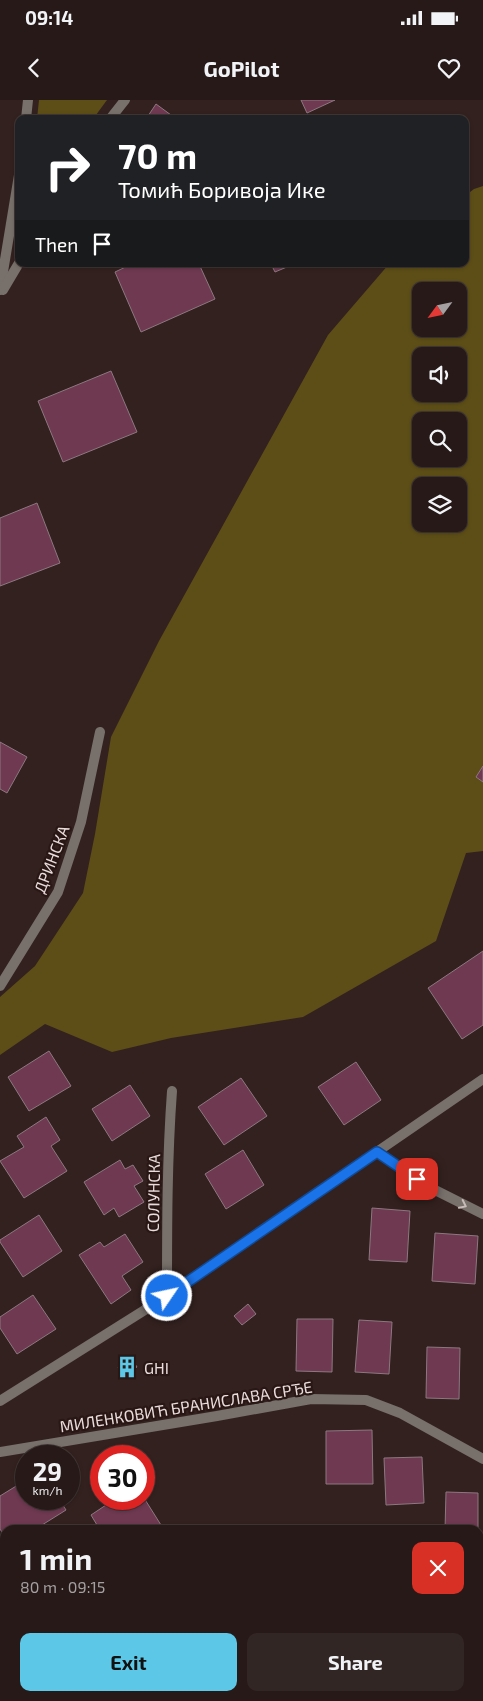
<!DOCTYPE html>
<html lang="en">
<head>
<meta charset="utf-8">
<style>
	:root { --surface:#261917; --page:#322624; --text:#f1f3f6; --muted:#a4a0a1; --line:#423836; --accent:#5cc7e7 }
	body { margin:0; font-family:"Exo 2",sans-serif; background:var(--page); color:var(--text); height:100vh; display:flex; flex-direction:column; font-size:19px; white-space:nowrap }
	* { box-sizing:border-box; margin:0 }
	p { font-size:16px; color:var(--muted) }
	.icon { flex:none; width:28px; height:28px; fill:none; stroke:currentColor; stroke-width:2; stroke-linecap:round; stroke-linejoin:round }
	.map { position:relative; flex:1; overflow:hidden }
	.side { position:absolute; left:0px; top:1425px; width:484px; height:176px; display:flex; flex-direction:column; background:var(--surface); border-radius:15px 15px 0 0; box-shadow:0 1px 4px #0004,0 0 0 1px var(--line) }
	.side>* { flex:none }
	.hud { position:absolute; left:15px; top:15px; width:454px; height:152px; border-radius:10px; box-shadow:0 1px 4px #0004,0 0 0 1px var(--line); background:#202124; color:#fff; overflow:hidden }
	.needle { width:32px; rotate:237deg }
	.controls { position:absolute; left:412px; top:182px; display:grid; gap:10px }
	.controls a { display:grid; place-items:center; width:55px; height:55px; border-radius:10px; background:var(--surface); box-shadow:0 1px 4px #0004,0 0 0 1px var(--line); font-size:25px }
	.speed { position:absolute; left:15px; top:1345px; display:flex; gap:10px; font-size:25px; font-weight:700; text-align:center }
	.speed>* { display:grid; place-content:center; width:65px; height:65px; border-radius:50%; background:var(--surface); box-shadow:0 1px 4px #0004,0 0 0 1px var(--line); line-height:1 }
	.speed small { font-size:12px; font-weight:400 }
	.speed .limit { border:8px solid #d22; background:#fff; color:#111 }
	.pin { position:absolute; display:grid; place-items:center; width:42px; height:42px; color:#fff; margin:-21px; border-radius:10px; box-shadow:0 2px 8px #0006 }
	.me { position:absolute; width:55px; margin:-28px; rotate:56deg; stroke-linejoin:round; filter:drop-shadow(0 0 4px #0008) }
	.turn { display:flex; align-items:center; gap:18px; height:105px; padding:0 20px; font-size:22px }
	.turn .icon { width:65px; height:65px; stroke-width:2.5 }
	.turn b { display:block; font-size:35px; line-height:42px }
	.then { display:flex; align-items:center; height:48px; padding:0 20px; background:#0003; gap:10px; font-size:19px }
	.round { display:grid; place-items:center; flex:none; width:52px; height:52px; border-radius:10px; background:var(--page) }
	.head { display:flex; align-items:center; justify-content:space-between; height:85px; padding:0 20px }
	h1 { font-size:30px; font-weight:700; line-height:38px }
	.primary-button { display:flex; gap:10px; margin-top:auto; padding:10px 20px }
	.primary-button a { flex:1; height:58px; border-radius:10px; background:var(--accent); color:#111; font-size:20px; font-weight:700; line-height:58px; text-align:center }
	.primary-button a+a { background:var(--page); color:var(--text) }
	.status { display:flex; justify-content:space-between; align-items:center; height:35px; padding:0 25px; background:var(--surface); direction:ltr }
	.status svg { height:14px; fill:currentColor }
	header { display:flex; justify-content:space-between; align-items:center; height:65px; padding:0 20px; background:var(--surface); font-size:22px; font-weight:700 }
	.map>svg:first-child { display:block }
	.green { fill:#5d4e17; fill-rule:evenodd }
	.building { fill:#6e3951; stroke:#8d7880 }
	.lines { fill:none; stroke-linecap:round; stroke-linejoin:round }
	.minor { stroke:#78706b; stroke-width:10 }
	.oneway { stroke:#c7bcb9 }
	.route-casing { stroke:#114b97; stroke-width:12 }
	.route { stroke:#1a73e8; stroke-width:9 }
	.labels { text-anchor:middle; dominant-baseline:central; stroke-width:4.5; stroke-linejoin:round; paint-order:stroke }
	.street-label { font-size:16px; fill:#e9dcdb; stroke:#291715 }
	.poi-label { font-size:16px; fill:#e9dcdb; stroke:#291715; text-anchor:start }
</style>
</head>
<body>
<div class="status"><b>09:14</b><svg viewBox="0 0 49 12"><path d="M0 12V9h3v3zM5 12V6h3v6zM10 12V3h3v9zM15 12V0h3v12zM26 1h20v11H26zM47 4h2v5h-2z"/></svg></div>
<header><svg class="icon" aria-label="back" viewBox="0 0 24 24"><path d="M15 5l-7 7 7 7"/></svg>GoPilot<svg class="icon" aria-label="heart" viewBox="0 0 24 24"><path d="M12 20l-8-8c-3-5 5-10 8-4 3-6 11-1 8 4z"/></svg></header>
<div class="map">
<svg width="483" height="1601" viewBox="0 0 483 1601">
	<rect width="100%" height="100%" fill="#33211f"/>
	<g class="green">
		<polygon points="39,0 107,0 93,19 37,19"/>
		<path d="M483,86V751L466,753L436,841L303,917L171,938L112,952L45,924L0,955V897L35,866L83,793L95,734L111,637L159,541L328,235L389,164H465V96L474,89ZM421,191H459V229H421ZM421,256H459V294H421ZM421,321H459V359H421ZM421,386H459V424H421Z"/>
	</g>
	<g class="building">
		<polygon points="301,0 335,0 307,13"/>
		<polygon points="156,4 171,15 168,19 146,19"/>
		<polygon points="132,164 199,164 215,199 141,232 115,172"/>
		<polygon points="271,164 294,164 275,172"/>
		<polygon points="111,271 137,332 63,362 38,301"/>
		<polygon points="37,403 60,463 0,486 0,418"/>
		<polygon points="0,642 27,657 7,693 0,689"/>
		<polygon points="483,666 483,682 476,677"/>
		<polygon points="483,851 483,925 462,939 428,888"/>
		<polygon points="49,951 71,986 29,1011 8,977"/>
		<polygon points="356,962 381,1000 344,1025 318,987"/>
		<polygon points="241,978 267,1016 224,1045 198,1007"/>
		<polygon points="130,985 150,1016 112,1041 92,1009"/>
		<polygon points="46,1017 60,1040 51,1046 67,1071 24,1098 0,1061 24,1047 17,1036"/>
		<polygon points="243,1050 264,1085 226,1109 205,1074"/>
		<polygon points="120,1060 125,1069 133,1065 143,1081 134,1086 144,1102 119,1117 114,1108 104,1115 84,1082"/>
		<polygon points="372,1108 410,1111 407,1162 369,1160"/>
		<polygon points="39,1115 62,1151 23,1177 0,1142 0,1140"/>
		<polygon points="435,1133 478,1136 475,1184 432,1181"/>
		<polygon points="125,1134 143,1162 122,1176 131,1190 111,1204 79,1155 100,1142 104,1147"/>
		<polygon points="33,1195 56,1229 17,1254 0,1228 0,1217"/>
		<polygon points="248,1204 256,1214 242,1225 234,1216"/>
		<polygon points="297,1219 333,1219 332,1272 296,1271"/>
		<polygon points="359,1220 392,1222 389,1274 355,1272"/>
		<polygon points="427,1247 460,1248 459,1299 426,1298"/>
		<polygon points="131,1258 137,1267 124,1276 118,1267"/>
		<polygon points="372,1330 373,1384 326,1384 326,1331"/>
		<polygon points="422,1357 424,1403 386,1405 384,1358"/>
		<polygon points="26,1380 26,1399 59,1399 66,1410 34,1430 5,1430 5,1437 0,1429 0,1396"/>
		<polygon points="446,1392 478,1393 478,1430 445,1430"/>
		<polygon points="144,1398 161,1425 154,1430 100,1430 91,1415 112,1401 117,1409 132,1399"/>
		<polygon points="4,1466 5,1467 5,1508 0,1500 0,1469"/>
		<polygon points="5,1532 5,1591 0,1594 0,1535"/>
	</g>
	<g class="lines">
		<g class="minor">
			<polyline points="26,19 28,0"/>
			<polyline points="110,19 125,0"/>
			<polyline points="0,190 19,75"/>
			<polyline points="3,190 19,163"/>
			<polyline points="0,886 58,792 81,722 100,632"/>
			<polyline points="377,1052 431,1088 483,1114"/>
			<path d="M167,1196C167,1127 167,1059 172,991"/>
			<polyline points="0,1301 167,1196 483,979"/>
			<polyline points="0,1352 217,1316 311,1299 366,1300 400,1313 483,1359"/>
		</g>
	</g>
	<defs><path id="oneway-chevron" d="M-2-3.5L2.5 0L-2 3.5" fill="none" stroke-width="1.6" stroke-linecap="round" stroke-linejoin="round" transform="scale(1.25)"/></defs>
	<use class="oneway" href="#oneway-chevron" transform="translate(463 1105) rotate(26)"/>
	<g class="lines">
		<g class="route-casing">
			<polyline id="route" points="167,1196 377,1052 417,1079"/>
		</g>
		<use href="#route" class="route"/>
	</g>
	<defs>
		<g id="building-bare" transform="scale(1.725)"><path d="M-4-6H4V6H1V3H-1V6H-4ZM-2.5-4.3h1.7v1.8h-1.7ZM.8-4.3h1.7v1.8H.8ZM-2.5-1h1.7V.8h-1.7ZM.8-1h1.7V.8H.8Z" fill="#5cc7e7" stroke="#291715" stroke-width="2.5" paint-order="stroke"/></g>
	</defs>
	<g fill-rule="evenodd">
		<use href="#building-bare" x="127" y="1267"/>
	</g>
	<g class="labels">
		<g class="street-label">
			<text transform="translate(51 759) rotate(-69)">ДРИНСКА</text>
			<text transform="translate(153 1093) rotate(-89)">СОЛУНСКА</text>
			<text transform="translate(186 1306) rotate(-9)">МИЛЕНКОВИЋ БРАНИСЛАВА СРЂЕ</text>
		</g>
		<g class="poi-label">
			<text x="144" y="1267">GHI</text>
		</g>
	</g>
</svg>
<div class="controls">
<a><svg class="needle" viewBox="-14 -14 28 28"><path d="M0-13l5 13h-10z" fill="#e53935"/><path d="M0 13l5-13h-10z" fill="#a4a0a1"/></svg></a>
<a><svg class="icon" aria-label="sound" viewBox="0 0 24 24"><path d="M4 9h4l5-4v14l-5-4H4zM17 9q2 3 0 6"/></svg></a>
<a><svg class="icon" aria-label="search" viewBox="0 0 24 24"><circle cx="10" cy="10" r="6"/><path d="M15 15l6 6"/></svg></a>
<a><svg class="icon" aria-label="layers" viewBox="0 0 24 24"><path d="M12 4l9 5-9 5-9-5zM3 14l9 5 9-5"/></svg></a>
</div>
<div class="speed"><div>29<small>km/h</small></div><div class="limit">30</div></div>
<div class="pin" style="left:417px;top:1079px;background:#d93025"><svg class="icon" aria-label="arrive" viewBox="0 0 24 24"><path d="M6 21V4h12l-3 4 3 4H6"/></svg></div>
<svg class="me" style="left:167px;top:1196px" viewBox="-20 -20 40 40"><circle r="17" fill="#1a73e8" stroke="#fff" stroke-width="3"/><path d="M0-11L8 9 0 5-8 9z" fill="#fff"/></svg>
<div class="hud">
<div class="turn"><svg class="icon" aria-label="right" viewBox="0 0 24 24"><path d="M7 20v-9h11M14 6l5 5-5 5"/></svg><div><b>70 m</b>Томић Боривоја Ике</div></div>
<div class="then">Then<svg class="icon" aria-label="arrive" viewBox="0 0 24 24"><path d="M6 21V4h12l-3 4 3 4H6"/></svg></div>
</div>
<section class="side">
<div class="head"><div><h1>1 min</h1><p>80 m · 09:15</p></div><a class="round" style="background:#d93025;color:#fff"><svg class="icon" aria-label="close" viewBox="0 0 24 24"><path d="M6 6l12 12M18 6L6 18"/></svg></a></div>
<div class="primary-button"><a>Exit</a><a>Share</a></div>
</section>
</div>
</body>
</html>
